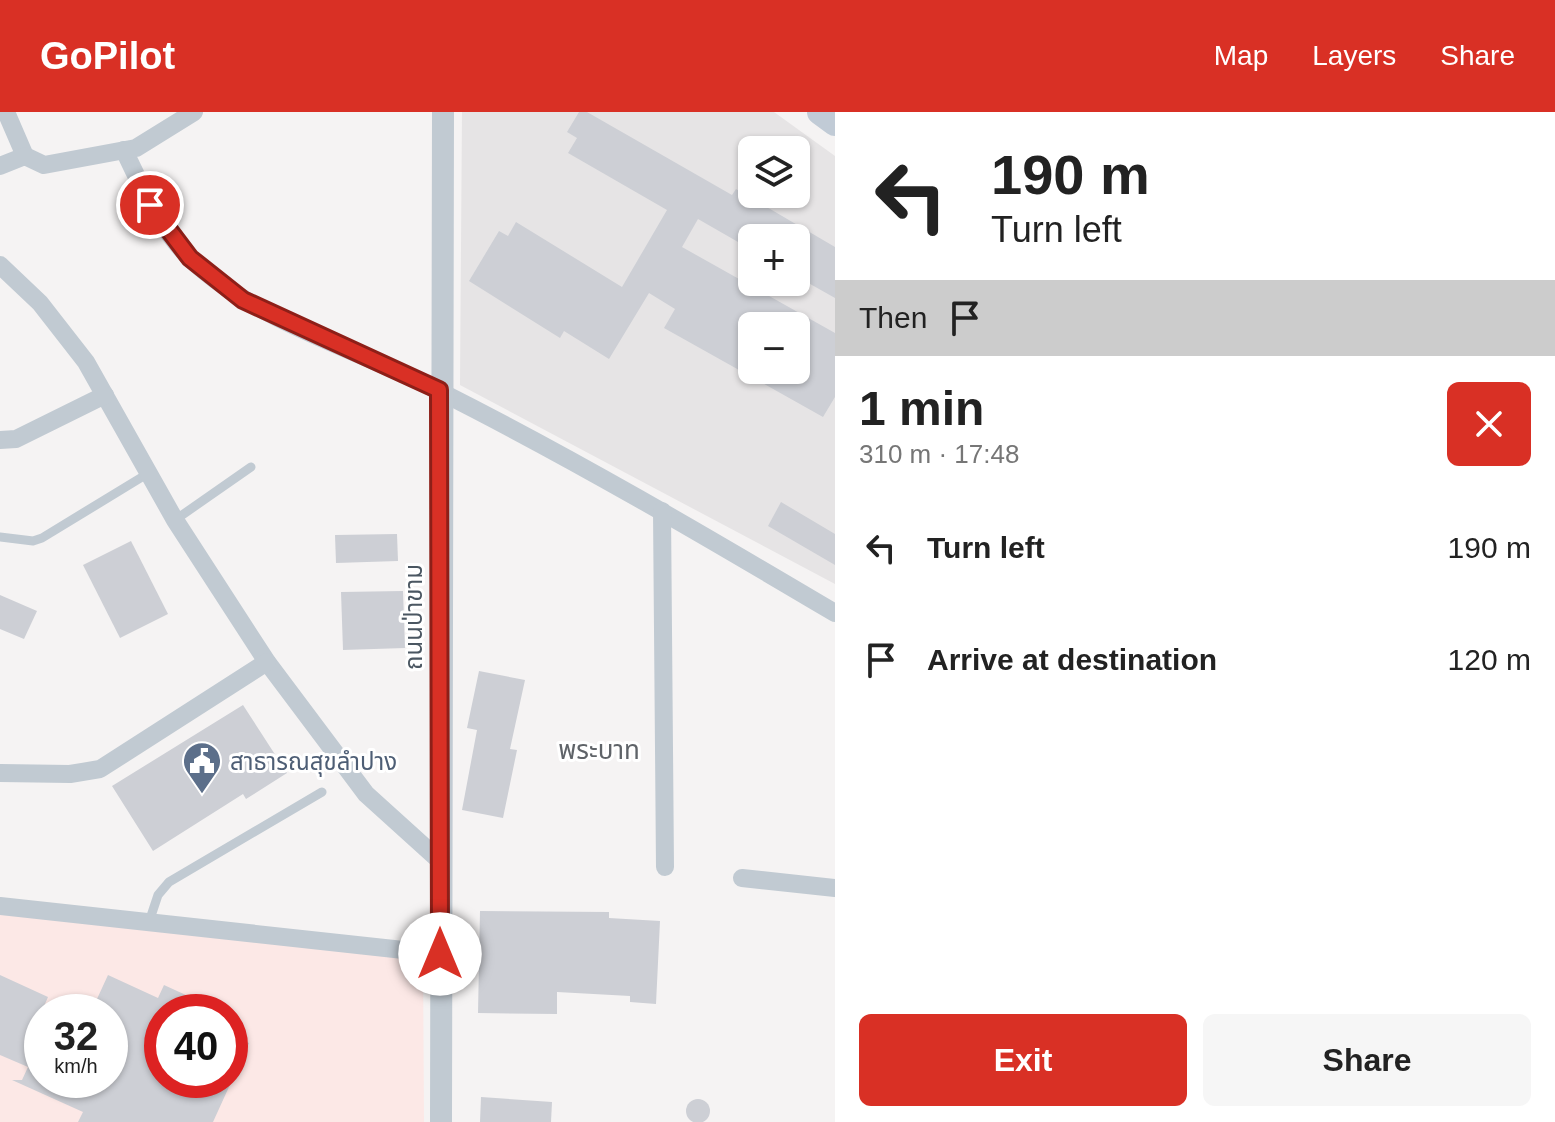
<!DOCTYPE html>
<html lang="en">
<head>
<meta charset="utf-8">
<style>
	:root { --surface:#fff; --page:#f6f6f6; --text:#222; --muted:#767676; --accent:#d93025 }
	body { margin:0; font-family:Arial,"Noto Sans Thai",sans-serif; background:var(--page); color:var(--text); height:100vh; display:flex; flex-direction:column; font-size:30px; white-space:nowrap }
	* { box-sizing:border-box; margin:0 }
	p { font-size:26px; color:var(--muted) }
	.icon { flex:none; width:44px; height:44px; fill:none; stroke:currentColor; stroke-width:2; stroke-linecap:round; stroke-linejoin:round }
	.map { position:relative; flex:1; overflow:hidden }
	.panel { display:flex; flex-direction:column; background:var(--surface); width:720px }
	.panel>* { flex:none }
	.guide { background:#fff; color:var(--text); overflow:hidden }
	.tools { position:absolute; left:738px; top:24px; display:grid; gap:16px }
	.tools a { display:grid; place-items:center; width:72px; height:72px; border-radius:12px; background:var(--surface); box-shadow:0 2px 6px #0004; font-size:40px }
	.speed { position:absolute; left:24px; top:882px; display:flex; gap:16px; font-size:40px; font-weight:700; text-align:center }
	.speed>* { display:grid; place-content:center; width:104px; height:104px; border-radius:50%; background:var(--surface); box-shadow:0 2px 6px #0004; line-height:1 }
	.speed small { font-size:20px; font-weight:400 }
	.speed .limit { border:12px solid #d22; background:#fff; color:#111 }
	.pin { position:absolute; display:grid; place-items:center; width:68px; height:68px; color:#fff; margin:-34px; border:4px solid #fff; border-radius:50%; box-shadow:0 2px 8px #0007 }
	.me { position:absolute; width:88px; margin:-44px; rotate:0deg; stroke-linejoin:round; filter:drop-shadow(0 0 6px #0008) }
	.turn { display:flex; align-items:center; gap:28px; height:168px; padding:0 24px; font-size:36px }
	.turn .icon { width:104px; height:104px; stroke-width:2.5 }
	.turn b { display:block; font-size:56px; line-height:68px }
	.then { display:flex; align-items:center; height:76px; padding:0 24px; background:#0003; gap:16px; font-size:30px }
	.round { display:grid; place-items:center; flex:none; width:84px; height:84px; border-radius:12px; background:var(--page) }
	.overview { display:flex; align-items:center; justify-content:space-between; height:136px; padding:0 24px }
	h1 { font-size:48px; font-weight:700; line-height:60px }
	.action { display:flex; gap:16px; margin-top:auto; padding:16px 24px }
	.action a { flex:1; height:92px; border-radius:12px; background:var(--accent); color:#fff; font-size:32px; font-weight:700; line-height:92px; text-align:center }
	.action a+a { background:var(--page); color:var(--text) }
	ul { padding:0; list-style:none }
	li { display:flex; align-items:center; gap:24px; height:112px; padding:0 24px }
	li div { flex:1 }
	li b { display:block; font-size:30px }
	li em { font-style:normal }
	header { display:flex; align-items:center; gap:48px; box-sizing:border-box; height:112px; padding:0 40px; background:var(--accent); color:#fff }
	header strong { font-size:38px }
	nav { display:flex; gap:44px; margin-inline-start:auto; font-size:28px }
	main { display:flex; flex:1; min-height:0 }
	.map>svg:first-child { display:block }
	.education { fill:#e6e4e5; fill-rule:evenodd }
	.medical { fill:#fce8e6; fill-rule:evenodd }
	.building { fill:#cdcfd5; fill-rule:evenodd }
	.lines { fill:none; stroke-linecap:round; stroke-linejoin:round }
	.service { stroke:#c1cad2; stroke-width:9 }
	.minor { stroke:#c1cad2; stroke-width:18 }
	.tertiary { stroke:#c1cad2; stroke-width:22 }
	.secondary { stroke:#c1cbd6; stroke-width:26 }
	.route-casing { stroke:#8d1f18; stroke-width:20 }
	.route { stroke:#d93025; stroke-width:14 }
	.labels { text-anchor:middle; dominant-baseline:central; stroke-width:6; stroke-linejoin:round; paint-order:stroke }
	.street-label { font-size:24px; fill:#4a5661; stroke:#fff }
	.service-label { font-size:24px; fill:#4e5e75; stroke:#fff; text-anchor:start }
	.neighbourhood-label { font-size:26px; fill:#5f6368; stroke:#fff }
</style>
</head>
<body>
<header>
<strong>GoPilot</strong>
<nav><a>Map</a><a>Layers</a><a>Share</a></nav>
</header>
<main>
<div class="map">
<svg width="835" height="1010" viewBox="0 0 835 1010">
	<rect width="100%" height="100%" fill="#f5f3f3"/>
	<path class="education" d="M462,0H774L835,44V472L460,273ZM752,38H796V82H752ZM752,126H796V170H752ZM752,214H796V258H752Z"/>
	<path class="medical" d="M0,800L423,845L424,1010H0ZM42,900H110V968H42ZM162,900H230V968H162Z"/>
	<g class="building">
		<path d="M579,0H587L732,83L736,77L835,135V186L796,164V126H752V138L698,107L682,135L835,221V285L823,305L664,216L675,197L649,181L609,247L564,219L560,226L469,169L499,119L508,124L516,110L622,175L667,98L568,41L577,26L567,20ZM752,214H796V258H752Z"/>
		<polygon points="781,390 835,422 835,453 768,414"/>
		<polygon points="397,422 398,449 336,451 335,423"/>
		<polygon points="131,429 168,502 120,526 83,453"/>
		<polygon points="403,479 405,536 343,538 341,480"/>
		<polygon points="0,483 37,499 24,527 0,517"/>
		<polygon points="479,559 525,568 510,637 517,638 503,706 462,698 477,618 467,616"/>
		<polygon points="243,593 287,661 246,687 243,682 153,739 112,674"/>
		<polygon points="480,799 609,800 609,806 660,809 656,892 630,890 630,884 557,880 557,902 478,901"/>
		<polygon points="0,863 48,885 31,924 40,928 42,923 42,968 110,968 110,900 91,900 108,863 158,886 164,873 223,900 162,900 162,968 230,968 230,923 249,931 213,1010 78,1010 83,1000 12,968 22,968 28,955 0,943"/>
		<polygon points="481,985 552,990 551,1010 480,1010"/>
		<circle cx="698" cy="999" r="12"/>
	</g>
	<g class="lines">
		<g class="service">
			<polyline points="175,408 251,355"/>
			<polyline points="0,425 33,429 42,426 147,362"/>
			<polyline points="149,810 158,783 169,770 322,680"/>
		</g>
		<g class="minor">
			<polyline points="6,0 25,44"/>
			<path d="M124,38C144,80 165,128 203,158C270,214 362,239 439,279C574,347 705,424 835,501"/>
			<polyline points="0,54 25,44 44,53 136,36 194,0"/>
			<polyline points="0,153 40,191 86,250 175,408 267,550 366,682 439,748"/>
			<polyline points="0,328 16,327 105,283"/>
			<polyline points="662,399 665,755"/>
			<polyline points="0,661 70,662 100,657 267,550"/>
			<polyline points="742,766 835,776"/>
			<polyline points="0,794 440,842"/>
		</g>
		<polyline class="tertiary" points="441,1010 443,0"/>
		<polyline class="secondary" points="820,0 835,11"/>
	</g>
	<g class="lines">
		<g class="route-casing">
			<polyline id="route" points="150,93 190,146 243,188 439,278 440,842"/>
		</g>
		<use href="#route" class="route"/>
	</g>
	<defs>
		<g id="civic-pin" transform="scale(2)"><path d="M0 17L-7.5 6A9.5 9.5 0 1 1 7.5 6Z" fill="#5c6f8a" stroke="#fff"/><path d="M-.6-6.5H3V-4.5H.6V-3L4-1V1h2V6H-6V1h2V-1L-.6-3ZM-1.2 2.5V6h2.4V2.5Z" fill="#fff"/></g>
	</defs>
	<g fill-rule="evenodd">
		<use href="#civic-pin" x="202" y="649"/>
	</g>
	<g class="labels">
		<g class="street-label">
			<text transform="translate(413 505) rotate(-90)">ถนนป่าขาม</text>
		</g>
		<g class="service-label">
			<text x="230" y="649">สาธารณสุขลำปาง</text>
		</g>
		<g class="neighbourhood-label">
			<text x="599" y="638">พระบาท</text>
		</g>
	</g>
</svg>
<div class="tools">
<a><svg class="icon" aria-label="layers" viewBox="0 0 24 24"><path d="M12 4l9 5-9 5-9-5zM3 14l9 5 9-5"/></svg></a>
<a>+</a>
<a>−</a>
</div>
<div class="speed"><div>32<small>km/h</small></div><div class="limit">40</div></div>
<div class="pin" style="left:150px;top:93px;background:#d93025"><svg class="icon" aria-label="arrive" viewBox="0 0 24 24"><path d="M6 21V4h12l-3 4 3 4H6"/></svg></div>
<svg class="me" style="left:440px;top:842px" viewBox="-20 -20 40 40"><circle r="19" fill="#fff"/><path d="M0-13L10 11 0 6-10 11z" fill="#d93025"/></svg>
</div>
<section class="panel">
<div class="guide">
<div class="turn"><svg class="icon" aria-label="left" viewBox="0 0 24 24"><path d="M17 20v-9H6M10 6l-5 5 5 5"/></svg><div><b>190 m</b>Turn left</div></div>
<div class="then">Then<svg class="icon" aria-label="arrive" viewBox="0 0 24 24"><path d="M6 21V4h12l-3 4 3 4H6"/></svg></div>
</div>
<div class="overview"><div><h1>1 min</h1><p>310 m · 17:48</p></div><a class="round" style="background:#d93025;color:#fff"><svg class="icon" aria-label="close" viewBox="0 0 24 24"><path d="M6 6l12 12M18 6L6 18"/></svg></a></div>
<ul>
<li><svg class="icon" aria-label="left" viewBox="0 0 24 24"><path d="M17 20v-9H6M10 6l-5 5 5 5"/></svg><div><b>Turn left</b></div><em>190 m</em></li>
<li><svg class="icon" aria-label="arrive" viewBox="0 0 24 24"><path d="M6 21V4h12l-3 4 3 4H6"/></svg><div><b>Arrive at destination</b></div><em>120 m</em></li>
</ul>
<div class="action"><a>Exit</a><a>Share</a></div>
</section>
</main>
</body>
</html>
